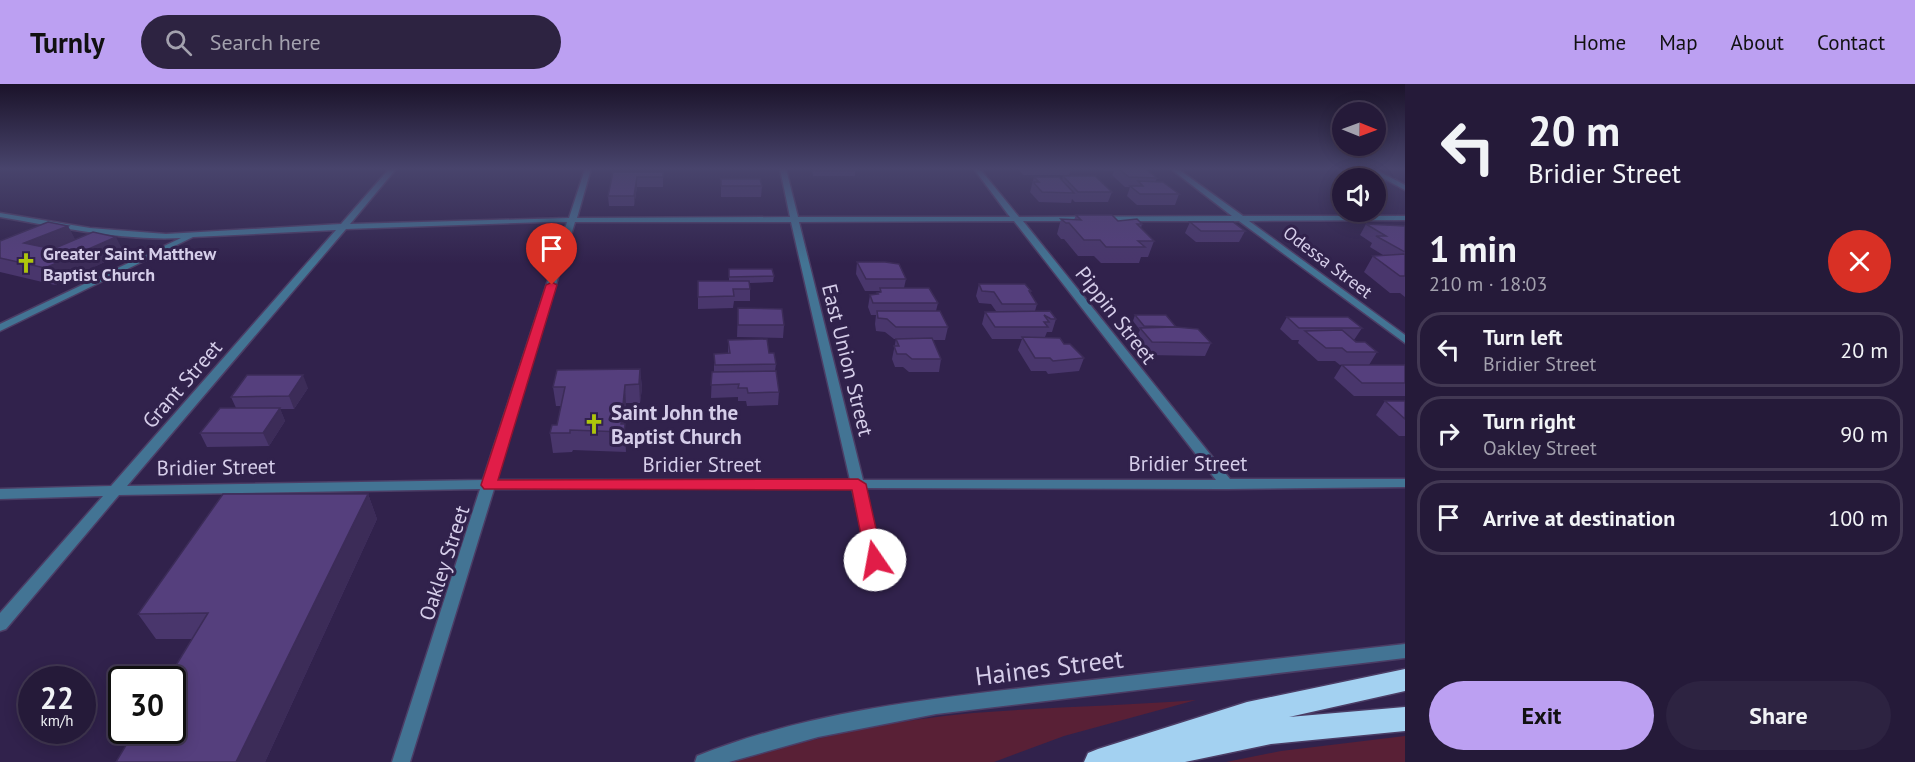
<!DOCTYPE html>
<html lang="en">
<head>
<meta charset="utf-8">
<style>
	:root { --surface:#251a39; --page:#2d2341; --text:#f1f3f6; --muted:#a3a1ae; --line:#423853; --accent:#bca0f2 }
	body { margin:0; font-family:"PT Sans",sans-serif; background:var(--page); color:var(--text); height:100vh; display:flex; flex-direction:column; font-size:22px; white-space:nowrap }
	* { box-sizing:border-box; margin:0 }
	p { font-size:20px; color:var(--muted) }
	.icon { flex:none; width:33px; height:33px; fill:none; stroke:currentColor; stroke-width:2; stroke-linecap:round; stroke-linejoin:round }
	.map { position:relative; flex:1; overflow:hidden }
	.drawer { display:flex; flex-direction:column; background:var(--surface); width:510px }
	.drawer>* { flex:none }
	.top-card { background:#251a39; color:var(--text); overflow:hidden }
	.needle { width:39px; rotate:91deg }
	.tools { position:absolute; left:1332px; top:18px; display:grid; gap:12px }
	.tools a { display:grid; place-items:center; width:54px; height:54px; border-radius:50%; background:var(--surface); box-shadow:0 3px 15px #0003,0 0 0 2px var(--line); font-size:30px }
	.speed { position:absolute; left:18px; top:582px; display:flex; gap:12px; font-size:30px; font-weight:700; text-align:center }
	.speed>* { display:grid; place-content:center; width:78px; height:78px; border-radius:50%; background:var(--surface); box-shadow:0 3px 15px #0003,0 0 0 2px var(--line); line-height:1 }
	.speed small { font-size:15px; font-weight:400 }
	.speed .limit { border:3px solid #111; border-radius:9px; background:#fff; color:#111 }
	.pin { position:absolute; display:grid; place-items:center; width:51px; height:51px; color:#fff; margin:-62px -26px; border-radius:50% 50% 50% 0; rotate:-45deg; box-shadow:0 0 6px #0007 }
	.pin .icon { rotate:45deg }
	.me { position:absolute; width:66px; margin:-33px; rotate:348deg; stroke-linejoin:round; filter:drop-shadow(0 0 4px #0008) }
	.turn { display:flex; align-items:center; gap:21px; height:126px; padding:0 24px; font-size:27px }
	.turn .icon { width:78px; height:78px; stroke-width:2.5 }
	.turn b { display:block; font-size:42px; line-height:51px }
	.round { display:grid; place-items:center; flex:none; width:63px; height:63px; border-radius:32px; background:var(--page) }
	.summary { display:flex; align-items:center; justify-content:space-between; height:102px; padding:0 24px }
	h1 { font-size:36px; font-weight:600; line-height:45px }
	.action { display:flex; gap:12px; margin-top:auto; padding:12px 24px }
	.action a { flex:1; height:69px; border-radius:36px; background:var(--accent); color:#111; font-size:24px; font-weight:600; line-height:69px; text-align:center }
	.action a+a { background:var(--page); color:var(--text) }
	ul { padding:0; list-style:none }
	li { display:flex; align-items:center; gap:18px; height:75px; margin:0 12px 9px; padding:0 12px; border:3px solid var(--line); border-radius:24px }
	li div { flex:1 }
	li b { display:block; font-size:22px }
	li em { font-style:normal }
	header { display:flex; align-items:center; gap:36px; box-sizing:border-box; height:84px; padding:0 30px; background:var(--accent); color:#111 }
	header strong { font-size:28px }
	nav { display:flex; gap:33px; margin-inline-start:auto; font-size:21px }
	.search { width:420px; height:54px; background:var(--page); display:flex; align-items:center; gap:15px; box-sizing:border-box; padding:0 21px; border-radius:33px; color:var(--muted); font-size:22px }
	main { display:flex; flex:1; min-height:0 }
	.map>svg:first-child { display:block }
	.green { fill:#592036 }
	.lines { fill:none; stroke-linecap:round; stroke-linejoin:round }
	.minor-casing { stroke:#4b3d65; stroke-width:3 }
	.tertiary-casing { stroke:#4b3d65; stroke-width:3 }
	.motorway-casing { stroke:#4b3d65; stroke-width:3 }
	.minor { fill:#437494; fill-rule:evenodd }
	.tertiary { fill:#437494; fill-rule:evenodd }
	.motorway { fill:#a3d1f1; fill-rule:evenodd }
	.wall { fill:#49366c }
	.shaded-wall { fill:#3c2c58 }
	.building { fill:#553f7d; stroke:#3c2c58; stroke-width:1.5 }
	.route { fill:#e11d48; stroke:#92132f; stroke-width:1.5 }
	.labels { text-anchor:middle; dominant-baseline:central; stroke-width:6; stroke-linejoin:round; paint-order:stroke }
	.far-poi-label { font-size:18px; font-weight:bold; fill:#d5cde9; stroke:#31224c; text-anchor:start }
	.far-street-label { font-size:18px; fill:#d5cde9; stroke:#31224c }
	.street-label { font-size:21px; fill:#d5cde9; stroke:#31224c }
	.poi-label { font-size:21px; font-weight:bold; fill:#d5cde9; stroke:#31224c; text-anchor:start }
	.near-street-label { font-size:26px; fill:#d5cde9; stroke:#31224c }
</style>
</head>
<body>
<header>
<strong>Turnly</strong>
<div class="search"><svg class="icon" aria-label="search" viewBox="0 0 24 24"><circle cx="10" cy="10" r="6"/><path d="M15 15l6 6"/></svg>Search here</div>
<nav><a>Home</a><a>Map</a><a>About</a><a>Contact</a></nav>
</header>
<main>
<div class="map">
<svg width="1405" height="678" viewBox="0 0 1405 678">
	<rect width="100%" height="100%" fill="#31224c"/>
	<g class="green">
		<path d="M1196,616L1064,652L994,678H733C811,654 892,636 973,629C1047,623 1122,622 1196,616Z"/>
		<polygon points="1405,652 1405,678 1226,678 1281,667"/>
	</g>
	<g class="lines">
		<g class="minor-casing">
			<path id="minor" d="M389,85H396L350,140L569,134L585,85H591L577,134L790,133L780,85H786L798,133H1010L974,85H980L1019,133L1232,132L1171,85H1178L1243,132H1405V136L1249,137L1405,251V259L1239,137H1023L1230,395H1405V403L1227,405L865,404L882,476L880,480L875,482L870,480L868,476L852,404L494,405L410,678H392L480,405L119,411L6,545L0,547V529L103,412L0,415V405L111,402L336,146L193,153L0,247V240L181,154C121,157 59,143 0,133V129L90,144L166,150L341,140ZM1014,137L1216,396H863L799,138ZM546,138H567L483,396L127,402L346,145ZM575,138H791L850,396H496Z"/>
		</g>
		<g class="tertiary-casing">
			<g id="tertiary">
				<polygon points="1366,85 1374,85 1405,101 1405,106"/>
				<path d="M1405,560V574L936,630L818,653L729,678H695L697,672C812,626 936,614 1057,600C1173,587 1289,573 1405,560Z"/>
			</g>
		</g>
		<g class="motorway-casing">
			<polygon id="motorway" points="1405,585 1405,607 1289,633 1405,623 1405,647 1271,660 1185,678 1084,678 1088,669 1098,665 1247,618"/>
		</g>
		<use href="#minor" class="minor"/>
		<use href="#tertiary" class="tertiary"/>
		<use href="#motorway" class="motorway"/>
	</g>
	<g class="wall">
		<polygon points="812,85 855,85 855,92 813,92"/>
		<polygon points="1021,85 1071,85 1069,91 1023,91 1020,87"/>
		<polygon points="1101,85 1146,85 1157,94 1155,98 1179,110 1175,121 1137,121 1127,112 1130,103 1125,103 1112,91 1114,87 1104,87"/>
		<polygon points="613,88 663,88 663,103 637,103 634,122 609,122 608,112"/>
		<polygon points="1063,92 1112,108 1108,118 1075,118 1072,115 1071,119 1039,118 1030,108 1034,93 1062,96"/>
		<polygon points="721,95 762,102 761,113 721,113"/>
		<polygon points="1076,131 1142,140 1141,144 1154,157 1148,173 1141,173 1139,179 1101,179 1094,172 1078,172 1064,155 1061,155 1057,150 1061,135 1074,136"/>
		<polygon points="1190,138 1245,147 1239,158 1196,158 1185,149"/>
		<polygon points="1366,140 1405,142 1405,213 1400,209 1390,209 1364,188 1373,172 1383,171 1370,163 1372,159 1360,151"/>
		<polygon points="68,142 75,156 124,169 55,201 0,188 0,157"/>
		<polygon points="857,178 906,195 904,204 938,219 936,227 948,243 945,256 932,256 941,275 939,288 909,288 903,283 895,283 892,275 896,255 894,255 885,248 876,247 875,240 876,231 871,231 868,223 870,211 877,211 877,209 880,208 880,207 865,207 856,190"/>
		<polygon points="729,185 774,192 773,198 750,199 750,217 734,217 733,224 698,225 698,197 729,197"/>
		<polygon points="979,200 1031,207 1030,210 1037,220 1035,227 1056,235 1052,248 1047,248 1045,253 1064,260 1084,274 1079,287 1048,290 1046,287 1031,287 1018,266 1022,255 992,255 982,240 985,228 996,227 991,220 979,219 976,212"/>
		<polygon points="738,224 784,241 783,254 737,253"/>
		<polygon points="1135,231 1176,243 1211,259 1205,272 1147,271 1135,256 1140,246 1133,237"/>
		<polygon points="1287,233 1362,244 1354,256 1377,268 1369,281 1340,281 1335,277 1318,277 1298,259 1299,256 1292,256 1280,245"/>
		<polygon points="728,256 769,269 776,280 775,287 779,308 778,321 747,322 746,317 738,317 738,313 711,314 712,288 714,288 714,270 728,269"/>
		<polygon points="1342,281 1405,281 1405,312 1354,312 1334,294"/>
		<polygon points="640,285 642,304 640,319 626,319 624,340 626,359 626,368 573,366 572,368 553,369 550,349 557,341 561,322 556,322 553,303"/>
		<polygon points="308,304 294,325 280,325 285,337 269,362 207,363 200,349 236,324 231,313"/>
		<polygon points="1385,317 1405,317 1405,352 1399,352 1376,331"/>
		<polygon points="368,410 377,435 265,678 116,678 192,555 156,555 138,530"/>
	</g>
	<g class="shaded-wall">
		<polygon points="637,93 637,103 634,122 634,112"/>
		<polygon points="68,142 76,157 34,175 24,159"/>
		<polygon points="116,153 124,169 55,201 45,184"/>
		<polygon points="640,285 642,304 640,319 639,300"/>
		<polygon points="303,291 308,304 294,325 289,312"/>
		<polygon points="625,301 626,319 623,348 621,340"/>
		<polygon points="280,324 285,337 269,362 263,349"/>
		<polygon points="625,340 626,359 626,368 624,348"/>
		<polygon points="368,410 377,435 265,678 236,678"/>
	</g>
	<g class="building">
		<polygon points="813,85 855,85 855,87 814,87"/>
		<polygon points="1119,85 1146,85 1157,94 1129,93"/>
		<polygon points="613,88 663,88 663,93 637,93 634,112 608,112"/>
		<polygon points="1063,92 1095,92 1112,108 1078,108"/>
		<polygon points="1034,93 1059,93 1074,109 1042,108 1033,98 1039,98"/>
		<polygon points="721,95 760,95 762,102 721,102"/>
		<polygon points="1138,97 1163,98 1179,110 1140,110 1130,102 1143,102"/>
		<polygon points="1076,131 1112,131 1118,137 1137,135 1142,140 1137,140 1154,157 1138,157 1145,163 1106,163 1100,156 1084,156 1069,139 1066,139 1061,135 1081,136"/>
		<polygon points="48,138 68,142 24,159 53,165 93,148 116,153 45,184 0,174 0,157"/>
		<polygon points="1190,138 1233,138 1245,147 1201,147"/>
		<polygon points="1366,140 1405,142 1405,168 1376,152 1386,152"/>
		<polygon points="1405,170 1405,192 1400,192 1373,172"/>
		<polygon points="857,178 885,178 899,180 906,195 866,195"/>
		<polygon points="729,185 772,185 774,192 729,193"/>
		<polygon points="698,197 749,197 750,205 733,205 734,212 698,213"/>
		<polygon points="979,200 1025,200 1031,207 1029,207 1037,220 1002,220 994,208 982,207"/>
		<polygon points="880,204 929,204 938,219 873,219 870,211 878,210 877,209 881,208"/>
		<polygon points="738,224 782,225 784,241 738,241"/>
		<polygon points="877,227 940,227 948,243 896,243 887,235 878,234"/>
		<polygon points="1050,227 1056,235 1051,235 1044,231 1049,238 1044,238 1048,243 995,243 985,228"/>
		<polygon points="1135,231 1166,231 1176,243 1144,242"/>
		<polygon points="1287,233 1348,233 1362,244 1299,244"/>
		<polygon points="1176,243 1198,245 1211,259 1152,258 1140,244"/>
		<polygon points="1342,246 1356,258 1365,258 1377,268 1347,268 1342,264 1326,264 1305,247"/>
		<polygon points="1022,253 1060,254 1064,260 1070,260 1084,274 1053,277 1050,274 1035,274"/>
		<polygon points="932,254 941,275 912,275 906,270 897,270 894,262 899,262 896,255"/>
		<polygon points="767,255 769,269 774,269 776,280 715,281 714,270 730,269 728,256"/>
		<polygon points="1342,281 1405,281 1405,299 1362,299"/>
		<polygon points="640,285 639,300 625,301 621,340 625,340 624,348 570,346 570,349 550,349 552,341 557,341 565,303 553,303 557,286"/>
		<polygon points="776,287 779,308 748,309 747,304 738,304 739,300 711,301 712,288"/>
		<polygon points="247,291 303,291 289,312 231,313"/>
		<polygon points="1385,317 1405,317 1405,335"/>
		<polygon points="220,324 280,324 263,349 200,349"/>
		<polygon points="223,410 368,410 236,678 116,678 135,646 172,646 172,596 167,596 208,529 138,530"/>
	</g>
	<linearGradient id="sky" x2="0" y2="1"><stop stop-color="#1b132a"/><stop offset="0.47" stop-color="#48446c"/><stop offset="1" stop-color="#48446c" stop-opacity="0"/></linearGradient>
	<rect width="1405" height="180" fill="url(#sky)"/>
	<polygon class="route" points="552,198 557,201 498,396 858,395 866,400 883,476 881,480 875,482 869,480 866,476 852,406 484,405 481,401 546,201"/>
	<defs>
		<g id="church-bare" transform="scale(1.62)"><path d="M-1.2-6h2.4v3.5h3.3v2.4h-3.3V6h-2.4V-.1h-3.3v-2.4h3.3Z" fill="#aec60c" stroke="#31224c" stroke-width="2.5" paint-order="stroke"/></g>
	</defs>
	<g fill-rule="evenodd">
		<use href="#church-bare" x="26" y="179"/>
		<use href="#church-bare" x="594" y="340"/>
	</g>
	<g class="labels">
		<g class="far-poi-label">
			<text x="43" y="169">Greater Saint Matthew<tspan x="43" dy="21">Baptist Church</tspan></text>
		</g>
		<g class="far-street-label">
			<text transform="translate(1328 178) rotate(37)">Odessa Street</text>
		</g>
		<g class="street-label">
			<text transform="translate(1116 231) rotate(52)">Pippin Street</text>
			<text transform="translate(848 276) rotate(76)">East Union Street</text>
			<text transform="translate(182 300) rotate(-49)">Grant Street</text>
			<text x="1188" y="379">Bridier Street</text>
			<text x="702" y="380">Bridier Street</text>
			<text transform="translate(216 383) rotate(-1)">Bridier Street</text>
			<text transform="translate(444 479) rotate(-72)">Oakley Street</text>
		</g>
		<g class="poi-label">
			<text x="611" y="328">Saint John the<tspan x="611" dy="24">Baptist Church</tspan></text>
		</g>
		<g class="near-street-label">
			<text transform="translate(1049 583) rotate(-7)">Haines Street</text>
		</g>
	</g>
</svg>
<div class="tools">
<a><svg class="needle" viewBox="-14 -14 28 28"><path d="M0-13l5 13h-10z" fill="#e53935"/><path d="M0 13l5-13h-10z" fill="#a3a1ae"/></svg></a>
<a><svg class="icon" aria-label="sound" viewBox="0 0 24 24"><path d="M4 9h4l5-4v14l-5-4H4zM17 9q2 3 0 6"/></svg></a>
</div>
<div class="speed"><div>22<small>km/h</small></div><div class="limit">30</div></div>
<div class="pin" style="left:552px;top:201px;background:#d93025"><svg class="icon" aria-label="arrive" viewBox="0 0 24 24"><path d="M6 21V4h12l-3 4 3 4H6"/></svg></div>
<svg class="me" style="left:875px;top:476px" viewBox="-20 -20 40 40"><circle r="19" fill="#fff"/><path d="M0-13L10 11 0 6-10 11z" fill="#e11d48"/></svg>
</div>
<section class="drawer">
<div class="top-card">
<div class="turn"><svg class="icon" aria-label="left" viewBox="0 0 24 24"><path d="M17 20v-9H6M10 6l-5 5 5 5"/></svg><div><b>20 m</b>Bridier Street</div></div>
</div>
<div class="summary"><div><h1>1 min</h1><p>210 m · 18:03</p></div><a class="round" style="background:#d93025;color:#fff"><svg class="icon" aria-label="close" viewBox="0 0 24 24"><path d="M6 6l12 12M18 6L6 18"/></svg></a></div>
<ul>
<li><svg class="icon" aria-label="left" viewBox="0 0 24 24"><path d="M17 20v-9H6M10 6l-5 5 5 5"/></svg><div><b>Turn left</b><p>Bridier Street</p></div><em>20 m</em></li>
<li><svg class="icon" aria-label="right" viewBox="0 0 24 24"><path d="M7 20v-9h11M14 6l5 5-5 5"/></svg><div><b>Turn right</b><p>Oakley Street</p></div><em>90 m</em></li>
<li><svg class="icon" aria-label="arrive" viewBox="0 0 24 24"><path d="M6 21V4h12l-3 4 3 4H6"/></svg><div><b>Arrive at destination</b></div><em>100 m</em></li>
</ul>
<div class="action"><a>Exit</a><a>Share</a></div>
</section>
</main>
</body>
</html>
